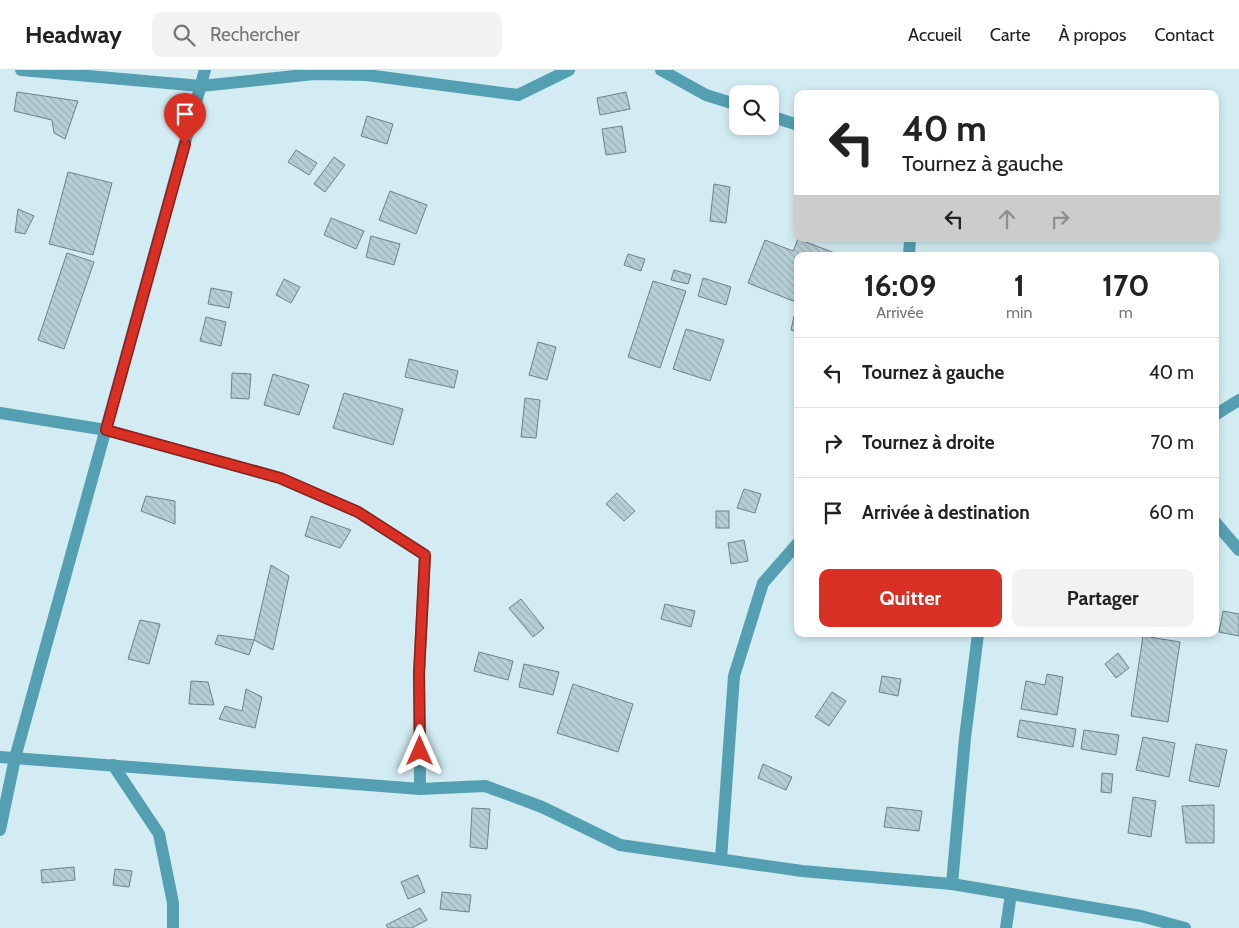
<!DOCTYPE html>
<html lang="fr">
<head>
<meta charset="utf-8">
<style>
	:root { --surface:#fff; --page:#f2f2f2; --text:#222; --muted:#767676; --line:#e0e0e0; --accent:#d93025 }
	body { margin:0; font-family:Cabin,sans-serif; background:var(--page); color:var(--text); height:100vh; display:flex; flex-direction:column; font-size:19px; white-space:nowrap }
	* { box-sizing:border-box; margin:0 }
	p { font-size:16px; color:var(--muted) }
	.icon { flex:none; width:28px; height:28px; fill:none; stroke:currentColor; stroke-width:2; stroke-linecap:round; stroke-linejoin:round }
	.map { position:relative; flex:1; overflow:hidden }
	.side { position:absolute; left:794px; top:182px; width:425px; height:385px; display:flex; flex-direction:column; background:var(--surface); border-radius:10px; box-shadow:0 2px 8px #0003 }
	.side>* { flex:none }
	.hud { position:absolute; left:794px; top:20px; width:425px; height:152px; border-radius:10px; box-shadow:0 2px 8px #0003; background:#fff; color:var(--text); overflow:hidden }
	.controls { position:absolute; left:729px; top:15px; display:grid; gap:10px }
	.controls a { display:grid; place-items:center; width:50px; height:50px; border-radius:10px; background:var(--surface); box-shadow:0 2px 8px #0003; font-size:25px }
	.pin { position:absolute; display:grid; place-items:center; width:42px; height:42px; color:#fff; margin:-51px -21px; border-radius:50% 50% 50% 0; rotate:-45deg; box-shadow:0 0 5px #0007 }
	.pin .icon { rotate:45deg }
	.me { position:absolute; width:55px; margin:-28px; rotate:0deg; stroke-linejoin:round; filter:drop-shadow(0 0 4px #0008) }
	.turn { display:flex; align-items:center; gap:18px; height:105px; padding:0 25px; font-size:22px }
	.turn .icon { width:65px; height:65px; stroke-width:2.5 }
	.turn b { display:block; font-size:35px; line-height:42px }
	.lanes { display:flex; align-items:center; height:48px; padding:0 25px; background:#0003; justify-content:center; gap:25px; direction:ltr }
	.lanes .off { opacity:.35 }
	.eta { display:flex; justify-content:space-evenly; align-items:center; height:85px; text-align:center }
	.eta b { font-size:30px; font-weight:700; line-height:35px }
	.action { display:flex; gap:10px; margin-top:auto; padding:10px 25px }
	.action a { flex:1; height:58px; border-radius:10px; background:var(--accent); color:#fff; font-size:20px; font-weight:700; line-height:58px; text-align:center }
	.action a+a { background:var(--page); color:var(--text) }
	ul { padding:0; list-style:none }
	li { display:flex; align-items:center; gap:15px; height:70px; padding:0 25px; border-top:1px solid var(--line) }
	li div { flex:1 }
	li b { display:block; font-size:19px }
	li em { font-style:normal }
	header { display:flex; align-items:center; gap:30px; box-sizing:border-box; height:70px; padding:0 25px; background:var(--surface); border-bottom:1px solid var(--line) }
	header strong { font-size:24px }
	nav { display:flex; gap:28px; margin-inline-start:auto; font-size:18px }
	.search { width:350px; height:45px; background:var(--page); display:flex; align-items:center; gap:12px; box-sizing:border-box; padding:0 18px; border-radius:10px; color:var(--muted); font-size:19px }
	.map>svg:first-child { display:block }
	.building { fill:url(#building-back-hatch); stroke:#6b8288 }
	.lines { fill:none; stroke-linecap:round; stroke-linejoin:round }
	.minor { stroke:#54a0b2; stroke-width:12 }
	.route-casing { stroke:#8d1f18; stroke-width:12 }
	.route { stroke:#d93025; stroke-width:9 }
</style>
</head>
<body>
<header>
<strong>Headway</strong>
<div class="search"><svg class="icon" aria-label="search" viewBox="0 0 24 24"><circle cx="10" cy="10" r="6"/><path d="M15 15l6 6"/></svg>Rechercher</div>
<nav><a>Accueil</a><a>Carte</a><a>À propos</a><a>Contact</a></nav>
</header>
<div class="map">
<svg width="1239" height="858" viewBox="0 0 1239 858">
	<defs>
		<pattern id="building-back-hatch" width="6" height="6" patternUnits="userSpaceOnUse" patternTransform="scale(1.25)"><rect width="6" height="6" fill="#b6cfd5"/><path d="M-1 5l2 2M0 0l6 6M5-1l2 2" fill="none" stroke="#9bb1b6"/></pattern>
	</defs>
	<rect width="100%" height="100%" fill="#d3ecf3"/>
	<g class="building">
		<polygon points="17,22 78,31 65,69 54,63 52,50 14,41"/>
		<polygon points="626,22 630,39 600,45 597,28"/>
		<polygon points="367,46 393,54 387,74 361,66"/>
		<polygon points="622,56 626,82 606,85 602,59"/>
		<polygon points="296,80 317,93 309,105 288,92"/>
		<polygon points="334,87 345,95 325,122 314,114"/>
		<polygon points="68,102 112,113 93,185 49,174"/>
		<polygon points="714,114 730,117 726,153 710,151"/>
		<polygon points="390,121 427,135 416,164 379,150"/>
		<polygon points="18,139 34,146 25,164 15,162"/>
		<polygon points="331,148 364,161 356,179 324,165"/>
		<polygon points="371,166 400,174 394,195 366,187"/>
		<polygon points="798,169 840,185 798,186 798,233 748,213 765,170 793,181"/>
		<polygon points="67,183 94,192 64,279 38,270"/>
		<polygon points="628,184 645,189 641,201 624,195"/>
		<polygon points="674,200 691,205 688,214 671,210"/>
		<polygon points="703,208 731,217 726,235 698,226"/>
		<polygon points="284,209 300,217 291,233 276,225"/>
		<polygon points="653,211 686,221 660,298 628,287"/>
		<polygon points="211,218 232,222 229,238 208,234"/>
		<polygon points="794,246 798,246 798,262 791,260"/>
		<polygon points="206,247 226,252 221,276 200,271"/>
		<polygon points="686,259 724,270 710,311 673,299"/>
		<polygon points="538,272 556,277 547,310 529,305"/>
		<polygon points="409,289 458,301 454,318 405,307"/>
		<polygon points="232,303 251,304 249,329 231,328"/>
		<polygon points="273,304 309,315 299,345 264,335"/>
		<polygon points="344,323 403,339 393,375 333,358"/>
		<polygon points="525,328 540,330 536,368 521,367"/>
		<polygon points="744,419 761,424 755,443 737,438"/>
		<polygon points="617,423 635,441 624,451 606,434"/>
		<polygon points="146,426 175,431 175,454 141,441"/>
		<rect x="716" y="441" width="13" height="17"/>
		<polygon points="311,446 351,460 340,478 305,466"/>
		<polygon points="744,470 748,491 731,494 728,473"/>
		<polygon points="271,495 289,506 273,580 254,570"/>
		<polygon points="521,529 544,558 533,567 509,538"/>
		<polygon points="665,534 695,541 691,557 661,549"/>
		<polygon points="1223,541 1239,544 1239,566 1219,562"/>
		<polygon points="140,550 160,554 149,594 128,589"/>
		<polygon points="218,565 254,570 249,585 215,574"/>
		<polygon points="1143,566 1180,572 1168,652 1131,646"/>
		<polygon points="479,582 513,591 508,610 474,601"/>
		<polygon points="1118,583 1129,598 1116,608 1105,594"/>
		<polygon points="524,594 559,602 553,625 519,617"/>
		<polygon points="1047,604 1063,607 1057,645 1021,639 1026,611 1045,615"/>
		<polygon points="882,606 901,609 898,626 879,622"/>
		<polygon points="191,611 208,612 214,635 189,634"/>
		<polygon points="573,614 633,634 618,682 557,663"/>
		<polygon points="246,619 262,627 255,658 219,649 225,636 242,641"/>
		<polygon points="832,622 846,631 829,656 815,647"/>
		<polygon points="1020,650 1076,659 1073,677 1017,667"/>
		<polygon points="1084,660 1119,665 1116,685 1081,679"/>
		<polygon points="1143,667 1175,673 1169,707 1136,700"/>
		<polygon points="1196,674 1227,680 1219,717 1189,711"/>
		<polygon points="763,694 792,707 786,720 758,708"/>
		<polygon points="1102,703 1113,704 1111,723 1101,722"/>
		<polygon points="1133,727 1156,731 1151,767 1128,763"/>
		<polygon points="1214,735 1214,773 1186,773 1182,736"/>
		<polygon points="887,737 922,741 919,761 884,757"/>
		<polygon points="472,738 490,739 487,779 470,777"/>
		<polygon points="74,797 75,810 42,813 41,800"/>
		<polygon points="115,799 132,801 129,817 113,815"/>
		<polygon points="418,805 425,822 408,829 401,812"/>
		<polygon points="442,822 471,825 469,842 440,839"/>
		<polygon points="420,838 427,850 412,858 388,858 386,855"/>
	</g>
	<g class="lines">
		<g class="minor">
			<polyline points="21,0 201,16 314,4 367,5 518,25 569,0"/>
			<polyline points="661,0 706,25 738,35"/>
			<polyline points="770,46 798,55"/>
			<polyline points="909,186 910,169"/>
			<polyline points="0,343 106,360 280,408 358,442 425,485 419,603 420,719"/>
			<polyline points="1215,345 1239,330"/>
			<polyline points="1215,452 1239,480"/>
			<polyline points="0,687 420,719 485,716 542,737 620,775 802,801 952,814 1141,846 1185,858"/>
			<polyline points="113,695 159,764 173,833 173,858"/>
			<polyline points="0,760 15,688 205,0"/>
			<polyline points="721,789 734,606 763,513 798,473"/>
			<polyline points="952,814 965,668 978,564"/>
			<polyline points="1006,858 1011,824"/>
		</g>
	</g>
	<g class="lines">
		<g class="route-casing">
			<polyline id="route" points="185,74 106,360 280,408 358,442 425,485 419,604 420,681"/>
		</g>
		<use href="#route" class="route"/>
	</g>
</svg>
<div class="controls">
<a><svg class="icon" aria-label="search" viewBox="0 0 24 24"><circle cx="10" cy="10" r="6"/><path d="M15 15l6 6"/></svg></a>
</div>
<div class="pin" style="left:185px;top:74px;background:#d93025"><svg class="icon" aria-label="arrive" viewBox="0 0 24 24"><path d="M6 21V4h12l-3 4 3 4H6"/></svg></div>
<svg class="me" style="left:420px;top:681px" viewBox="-20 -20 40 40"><path d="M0-17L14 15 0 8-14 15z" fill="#d93025" stroke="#fff" stroke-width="4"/></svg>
<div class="hud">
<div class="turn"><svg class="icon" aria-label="left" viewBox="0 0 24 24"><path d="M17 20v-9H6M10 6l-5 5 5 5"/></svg><div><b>40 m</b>Tournez à gauche</div></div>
<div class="lanes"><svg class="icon" aria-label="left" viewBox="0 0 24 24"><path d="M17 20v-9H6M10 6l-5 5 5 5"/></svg><svg class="icon off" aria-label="ahead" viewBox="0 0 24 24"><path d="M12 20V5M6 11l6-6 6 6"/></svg><svg class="icon off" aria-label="right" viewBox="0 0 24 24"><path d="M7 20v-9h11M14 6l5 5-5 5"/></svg></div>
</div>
<section class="side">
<div class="eta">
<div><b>16:09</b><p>Arrivée</p></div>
<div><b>1</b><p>min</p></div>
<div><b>170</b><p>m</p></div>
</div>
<ul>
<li><svg class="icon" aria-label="left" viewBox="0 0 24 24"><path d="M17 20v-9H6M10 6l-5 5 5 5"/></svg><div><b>Tournez à gauche</b></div><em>40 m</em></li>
<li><svg class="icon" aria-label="right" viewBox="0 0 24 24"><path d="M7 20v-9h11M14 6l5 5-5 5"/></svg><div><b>Tournez à droite</b></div><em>70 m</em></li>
<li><svg class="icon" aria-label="arrive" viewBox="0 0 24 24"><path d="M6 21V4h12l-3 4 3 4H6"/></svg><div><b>Arrivée à destination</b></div><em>60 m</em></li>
</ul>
<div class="action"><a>Quitter</a><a>Partager</a></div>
</section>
</div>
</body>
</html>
